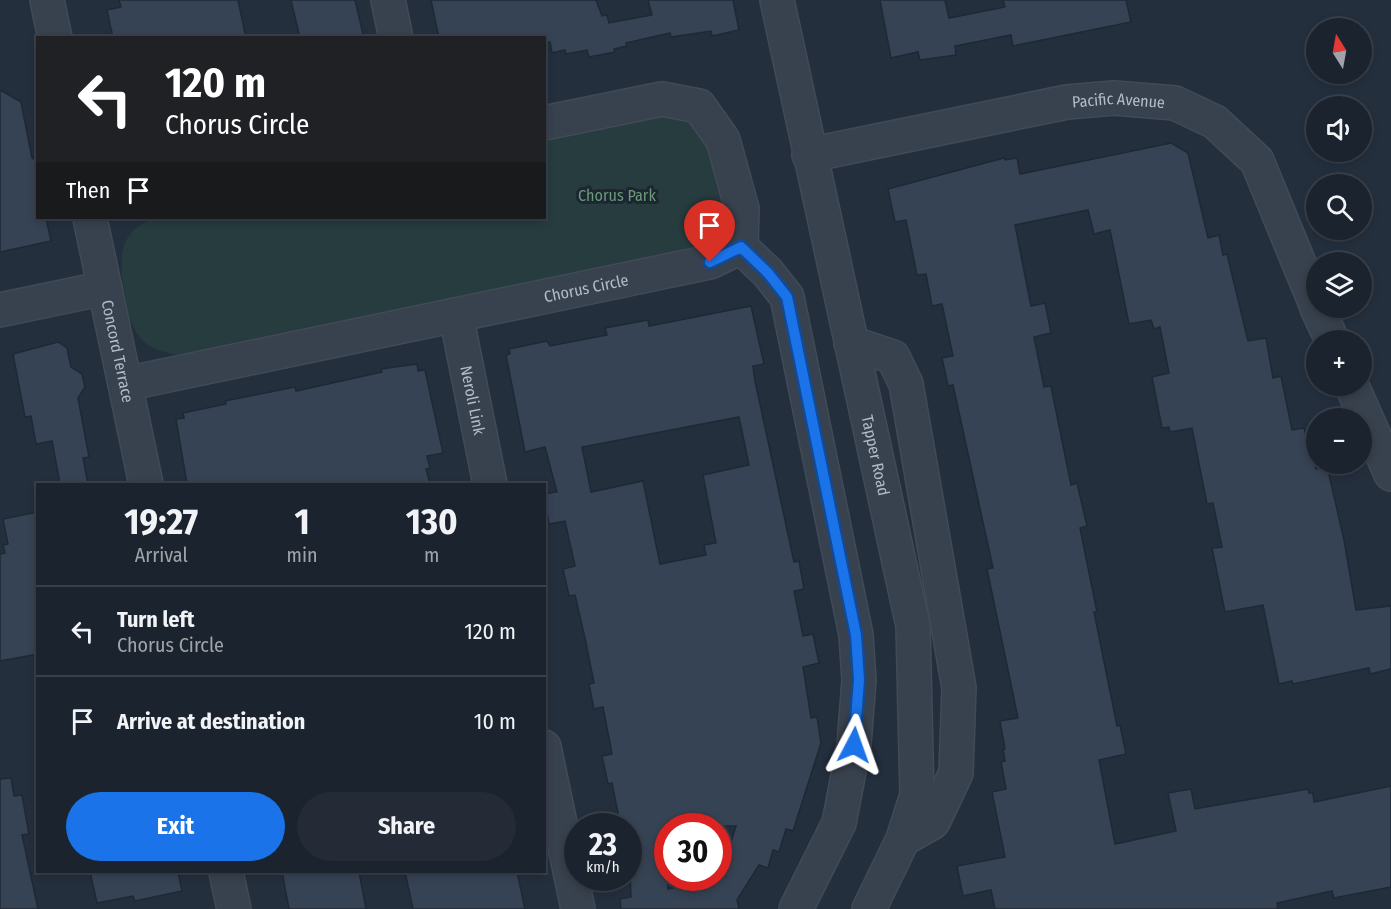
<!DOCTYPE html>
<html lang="en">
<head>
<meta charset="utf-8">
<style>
	:root { --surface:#1b232e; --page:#242b36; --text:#f1f3f6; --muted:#a0a4aa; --line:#39404a; --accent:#1a73e8 }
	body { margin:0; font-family:"Fira Sans Condensed",sans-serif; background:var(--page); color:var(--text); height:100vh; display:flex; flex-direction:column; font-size:22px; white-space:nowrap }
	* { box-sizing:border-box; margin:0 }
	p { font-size:20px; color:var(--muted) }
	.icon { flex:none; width:33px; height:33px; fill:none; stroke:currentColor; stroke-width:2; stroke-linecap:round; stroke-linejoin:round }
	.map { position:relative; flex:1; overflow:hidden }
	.panel { position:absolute; left:36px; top:483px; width:510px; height:390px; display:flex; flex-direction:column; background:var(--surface); border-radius:0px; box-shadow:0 3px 9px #0003,0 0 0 2px var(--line) }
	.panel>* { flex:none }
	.top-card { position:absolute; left:36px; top:36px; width:510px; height:183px; border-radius:0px; box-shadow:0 3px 9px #0003,0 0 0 2px var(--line); background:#202124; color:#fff; overflow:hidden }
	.needle { width:39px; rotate:349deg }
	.fabs { position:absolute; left:1306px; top:18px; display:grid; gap:12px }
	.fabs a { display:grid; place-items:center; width:66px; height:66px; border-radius:50%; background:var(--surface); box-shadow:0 3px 9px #0003,0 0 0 2px var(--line); font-size:30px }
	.speed { position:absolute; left:564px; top:813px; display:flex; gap:12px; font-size:30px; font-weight:700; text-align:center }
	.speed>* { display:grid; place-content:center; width:78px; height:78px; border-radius:50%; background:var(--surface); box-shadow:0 3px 9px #0003,0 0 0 2px var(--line); line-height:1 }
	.speed small { font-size:15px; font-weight:400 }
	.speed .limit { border:9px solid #d22; background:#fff; color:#111 }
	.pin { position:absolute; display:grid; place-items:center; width:51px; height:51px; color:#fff; margin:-62px -26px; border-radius:50% 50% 50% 0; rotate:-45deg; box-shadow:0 0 6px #0007 }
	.pin .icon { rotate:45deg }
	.me { position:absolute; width:66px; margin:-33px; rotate:4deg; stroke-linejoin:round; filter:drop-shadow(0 0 4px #0008) }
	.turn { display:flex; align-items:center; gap:21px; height:126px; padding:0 30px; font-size:27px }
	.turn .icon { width:78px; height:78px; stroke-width:2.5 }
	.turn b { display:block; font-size:42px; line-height:51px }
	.then { display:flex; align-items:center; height:57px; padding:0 30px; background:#0003; gap:12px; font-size:22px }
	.eta { display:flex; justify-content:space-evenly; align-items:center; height:102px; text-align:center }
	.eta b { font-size:36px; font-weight:700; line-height:42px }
	.button { display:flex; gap:12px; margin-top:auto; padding:12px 30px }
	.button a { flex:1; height:69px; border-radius:36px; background:var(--accent); color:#fff; font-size:24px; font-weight:700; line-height:69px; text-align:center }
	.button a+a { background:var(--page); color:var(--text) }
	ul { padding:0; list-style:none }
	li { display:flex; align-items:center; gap:18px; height:90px; padding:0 30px; border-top:2px solid var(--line) }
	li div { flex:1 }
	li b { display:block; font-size:22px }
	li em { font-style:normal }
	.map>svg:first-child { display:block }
	.green { fill:#263c3f }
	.building { fill:#364354; stroke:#1f2835; stroke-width:1.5; fill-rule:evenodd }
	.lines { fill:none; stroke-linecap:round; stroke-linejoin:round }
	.minor-casing { stroke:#414a57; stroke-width:36 }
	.minor { stroke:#38414e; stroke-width:33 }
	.route-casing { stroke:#114b97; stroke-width:15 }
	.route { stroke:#1a73e8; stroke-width:10 }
	.labels { text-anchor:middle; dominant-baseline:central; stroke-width:6; stroke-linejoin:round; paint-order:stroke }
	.street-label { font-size:16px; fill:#b4bcc9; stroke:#1d2633 }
	.park-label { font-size:16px; fill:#6b9a76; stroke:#1d2633 }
</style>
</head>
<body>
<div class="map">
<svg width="1391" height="909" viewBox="0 0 1391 909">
	<rect width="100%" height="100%" fill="#242f3e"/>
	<path class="green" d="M677,111L701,119L729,222L722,235L701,249L179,355C167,353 154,350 144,342C132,330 129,316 126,300C119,266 114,232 155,218H544L545,138Z"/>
	<g class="building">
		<polygon points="119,0 238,0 246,38 113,38 107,10 121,7"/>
		<polygon points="291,0 355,0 364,38 300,38"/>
		<polygon points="431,0 596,0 602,16 607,15 609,23 652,15 648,0 733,0 739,30 712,36 711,31 671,37 670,33 626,43 627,46 614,49 615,52 589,57 587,50 566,54 565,50 552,53 550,42 544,43 544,38 439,38"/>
		<polygon points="880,0 945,0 949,18 1005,7 1003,0 1126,0 1131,22 1013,46 1011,35 955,46 956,55 920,60 918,52 891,58"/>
		<polygon points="0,90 21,102 32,158 38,161 38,218 46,218 51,241 0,252"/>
		<polygon points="1171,143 1188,153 1208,238 1219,235 1223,255 1227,254 1248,341 1266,338 1273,378 1281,376 1292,430 1304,428 1316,469 1327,466 1344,540 1356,610 1391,606 1391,669 1370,674 1369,668 1293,684 1292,681 1279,684 1263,605 1225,612 1212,548 1222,547 1213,503 1207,504 1192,428 1170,432 1169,427 1162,428 1152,377 1169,373 1160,327 1154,329 1151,320 1129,324 1110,230 1094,234 1088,210 1015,225 1031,306 1045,303 1051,333 1034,337 1044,387 1051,386 1071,485 1077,483 1087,526 1080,528 1097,612 1094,612 1117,726 1120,725 1126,754 1099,760 1115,844 1176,831 1168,793 1191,789 1195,809 1308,789 1309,793 1313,793 1314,802 1391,786 1391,887 1334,898 1332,891 1277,903 1278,909 995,909 991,890 963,896 957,866 1005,857 992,792 1006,789 1001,762 1005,761 1003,750 1005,749 1000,721 1018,718 987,569 993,568 953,385 948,386 942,358 953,356 942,304 932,306 926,274 917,275 906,220 895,222 888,189 1004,158 1005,160 1017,158 1020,174"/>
		<path d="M751,306L764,364L753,366L755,381L794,562L799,561L804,589L794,591L803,636L813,634L819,663L803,667L811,718L817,717L821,743L793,831L786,829L779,852L773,850L768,868L759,865L737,900L739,909H621L620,899L631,897L628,822L620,823L612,783L608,784L602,756L612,754L603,707L594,709L589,684L594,683L585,638L575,595L569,596L563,569L575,566L565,521L549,524L544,494L557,492L545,447L525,452L506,355L510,354L509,349L547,341L550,346L607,335L605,328L648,320L649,326ZM739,417L749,465L703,475L716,543L704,545L706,555L660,564L643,481L591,492L582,447ZM668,826H736L724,865L726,876L668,889Z"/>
		<polygon points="58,342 67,348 71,367 82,374 85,387 78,398 89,457 83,458 88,484 60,484 52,441 36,444 31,416 25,417 13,354"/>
		<polygon points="417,364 418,371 425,370 443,453 427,456 430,468 426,469 430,484 187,484 176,419 184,418 183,413 226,404 225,401 295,387 296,391 382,372 381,369"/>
		<polygon points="38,512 38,654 0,661 0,554 5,553 3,545 8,544 3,519"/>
		<polygon points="11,778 14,796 22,795 29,834 22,835 38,909 0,909 0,779"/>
		<polygon points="90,872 178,872 182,891 135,901 133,896 97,903"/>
		<polygon points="282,872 359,872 366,909 289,909"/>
		<polygon points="405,872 517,872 525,909 413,909"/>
	</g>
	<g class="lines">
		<g class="minor-casing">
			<g id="minor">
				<polyline points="47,0 55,38"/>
				<polyline points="388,0 396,38"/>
				<path id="s1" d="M777,0L913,626L917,795L903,839L869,909"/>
				<path id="s2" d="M809,155L1067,102L1114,98L1175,103L1215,122L1257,161L1317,307"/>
				<path id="s3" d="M90,218L146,484"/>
				<polyline points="741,247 768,273 787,297 856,635 859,680 854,745 839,823 796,909"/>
				<polyline points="1317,308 1332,340"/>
				<polyline points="0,310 105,288"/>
				<path id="s4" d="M456,315L490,484"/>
				<polyline points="851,343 893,357 906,384 959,688 956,773 933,822 903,839"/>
				<path id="s5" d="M125,384L710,262L741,247L742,209L723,140L699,106L662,99L544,123"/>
				<polyline points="1352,386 1391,474"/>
				<polyline points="544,747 578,909"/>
				<polyline points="226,872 234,909"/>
			</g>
		</g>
		<use href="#minor" class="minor"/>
	</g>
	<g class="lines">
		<g class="route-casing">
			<polyline id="route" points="710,262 741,247 768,273 787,297 856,635 859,680 854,745"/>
		</g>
		<use href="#route" class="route"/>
	</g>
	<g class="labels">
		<g class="street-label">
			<text stroke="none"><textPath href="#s2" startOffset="315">Pacific Avenue</textPath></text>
			<text stroke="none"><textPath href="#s5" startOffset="471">Chorus Circle</textPath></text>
			<text stroke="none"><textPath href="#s3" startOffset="136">Concord Terrace</textPath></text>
			<text stroke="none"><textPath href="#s4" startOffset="87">Neroli Link</textPath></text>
			<text stroke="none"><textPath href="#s1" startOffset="466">Tapper Road</textPath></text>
		</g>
		<g class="park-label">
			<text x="617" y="195">Chorus Park</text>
		</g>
	</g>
</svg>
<div class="fabs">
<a><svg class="needle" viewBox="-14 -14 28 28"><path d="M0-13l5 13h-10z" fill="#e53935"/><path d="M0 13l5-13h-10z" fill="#a0a4aa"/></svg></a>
<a><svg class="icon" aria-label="sound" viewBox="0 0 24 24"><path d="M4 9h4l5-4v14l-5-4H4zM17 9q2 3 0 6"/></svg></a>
<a><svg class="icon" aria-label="search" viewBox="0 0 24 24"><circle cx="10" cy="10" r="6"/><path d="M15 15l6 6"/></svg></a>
<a><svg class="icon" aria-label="layers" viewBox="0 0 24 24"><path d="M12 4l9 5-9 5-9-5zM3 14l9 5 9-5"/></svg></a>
<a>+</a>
<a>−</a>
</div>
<div class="speed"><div>23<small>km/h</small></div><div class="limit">30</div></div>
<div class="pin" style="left:710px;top:262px;background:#d93025"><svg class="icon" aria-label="arrive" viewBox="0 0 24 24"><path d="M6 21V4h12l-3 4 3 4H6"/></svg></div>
<svg class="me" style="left:854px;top:745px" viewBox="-20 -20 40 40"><path d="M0-17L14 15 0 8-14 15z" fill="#1a73e8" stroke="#fff" stroke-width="4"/></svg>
<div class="top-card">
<div class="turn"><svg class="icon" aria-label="left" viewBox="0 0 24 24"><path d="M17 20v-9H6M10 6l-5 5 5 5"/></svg><div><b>120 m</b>Chorus Circle</div></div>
<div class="then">Then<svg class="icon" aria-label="arrive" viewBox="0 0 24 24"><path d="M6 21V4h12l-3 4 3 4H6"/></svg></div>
</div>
<section class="panel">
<div class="eta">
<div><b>19:27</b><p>Arrival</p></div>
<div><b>1</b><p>min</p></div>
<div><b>130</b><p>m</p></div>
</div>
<ul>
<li><svg class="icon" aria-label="left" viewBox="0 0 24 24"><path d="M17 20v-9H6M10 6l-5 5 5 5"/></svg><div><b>Turn left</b><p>Chorus Circle</p></div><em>120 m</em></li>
<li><svg class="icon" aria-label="arrive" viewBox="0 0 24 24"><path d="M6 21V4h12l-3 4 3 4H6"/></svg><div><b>Arrive at destination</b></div><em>10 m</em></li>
</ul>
<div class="button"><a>Exit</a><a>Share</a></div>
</section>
</div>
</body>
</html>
